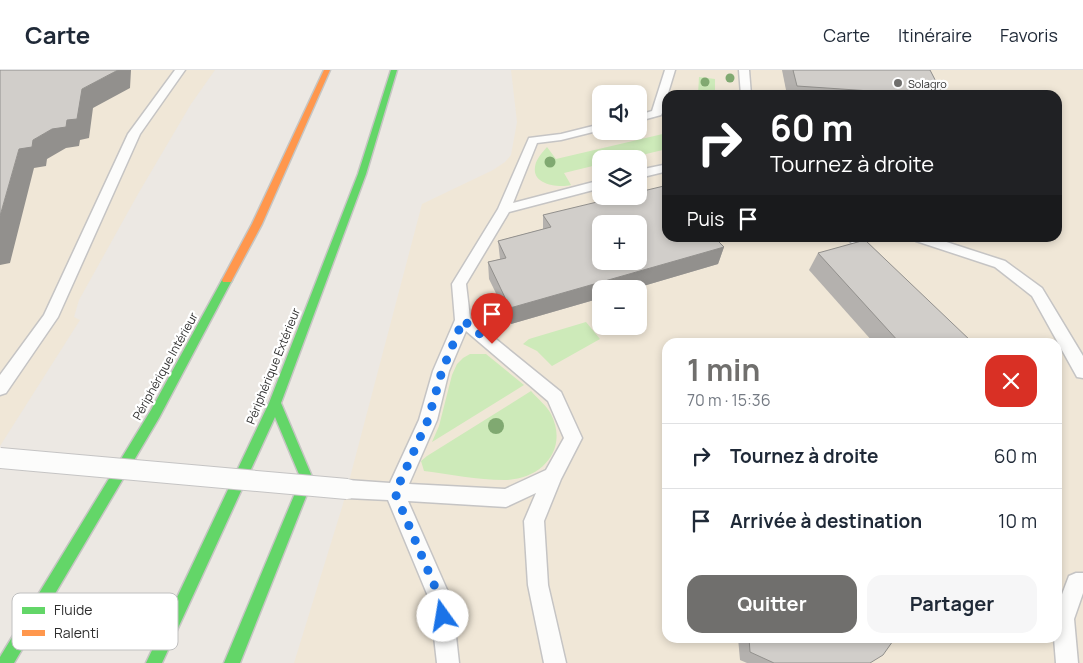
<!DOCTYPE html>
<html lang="fr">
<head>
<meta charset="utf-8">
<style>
	:root { --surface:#fff; --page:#f6f6f7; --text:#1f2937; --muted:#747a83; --line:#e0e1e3; --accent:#706f6d }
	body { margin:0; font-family:Manrope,sans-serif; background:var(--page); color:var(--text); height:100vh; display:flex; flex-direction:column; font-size:19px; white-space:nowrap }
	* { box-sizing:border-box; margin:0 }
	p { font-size:16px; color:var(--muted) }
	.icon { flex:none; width:28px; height:28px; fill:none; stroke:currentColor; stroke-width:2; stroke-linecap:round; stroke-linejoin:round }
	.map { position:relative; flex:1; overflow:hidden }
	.sheet { position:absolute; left:662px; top:268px; width:400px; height:305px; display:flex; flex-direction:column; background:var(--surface); border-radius:15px; box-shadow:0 2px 8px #0003 }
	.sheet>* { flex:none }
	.guide { position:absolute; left:662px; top:20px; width:400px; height:152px; border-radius:15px; box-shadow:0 2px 8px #0003; background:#202124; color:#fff; overflow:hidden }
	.buttons { position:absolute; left:592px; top:15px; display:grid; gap:10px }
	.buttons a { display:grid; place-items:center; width:55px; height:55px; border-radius:10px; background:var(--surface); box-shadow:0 2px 8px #0003; font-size:25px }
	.pin { position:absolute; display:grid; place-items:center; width:42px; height:42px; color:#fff; margin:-51px -21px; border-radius:50% 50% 50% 0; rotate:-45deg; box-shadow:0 0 5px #0007 }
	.pin .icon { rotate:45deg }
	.me { position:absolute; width:55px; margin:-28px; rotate:347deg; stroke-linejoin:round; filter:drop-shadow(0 0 4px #0008) }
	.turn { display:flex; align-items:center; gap:18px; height:105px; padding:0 25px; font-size:22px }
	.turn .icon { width:65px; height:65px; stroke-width:2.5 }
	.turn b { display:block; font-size:35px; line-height:42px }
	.then { display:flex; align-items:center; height:48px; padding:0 25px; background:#0003; gap:10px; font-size:19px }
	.round { display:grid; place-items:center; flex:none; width:52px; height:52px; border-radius:15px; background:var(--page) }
	.summary { display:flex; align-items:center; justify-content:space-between; height:85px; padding:0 25px }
	h1 { font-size:30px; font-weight:700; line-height:38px; color:var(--accent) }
	.primary-button { display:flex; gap:10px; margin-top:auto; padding:10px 25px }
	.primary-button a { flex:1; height:58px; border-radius:15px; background:var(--accent); color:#fff; font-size:20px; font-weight:700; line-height:58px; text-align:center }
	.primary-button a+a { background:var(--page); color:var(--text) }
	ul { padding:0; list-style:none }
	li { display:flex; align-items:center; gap:15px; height:65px; padding:0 25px; border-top:1px solid var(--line) }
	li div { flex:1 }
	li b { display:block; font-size:19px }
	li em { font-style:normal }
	header { display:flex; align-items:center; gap:30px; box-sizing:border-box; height:70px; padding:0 25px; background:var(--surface); border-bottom:1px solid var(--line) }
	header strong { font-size:24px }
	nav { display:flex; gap:28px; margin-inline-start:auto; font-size:18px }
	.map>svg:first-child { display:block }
	.education { fill:#f0e7d7; fill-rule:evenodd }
	.green { fill:#cdeab9 }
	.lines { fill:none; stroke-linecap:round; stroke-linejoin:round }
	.lane-casing { stroke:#c5c4c4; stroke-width:3 }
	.fast-casing { stroke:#c6c5c3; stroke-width:3 }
	.slow-casing { stroke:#c6c5c3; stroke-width:3 }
	.lane { fill:#fcfcfb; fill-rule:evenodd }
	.fast { fill:#63d668; fill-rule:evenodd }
	.slow { fill:#ff974d; fill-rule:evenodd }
	.lane-bridge-casing { stroke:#c5c4c4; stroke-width:22; stroke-linecap:butt }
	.lane-bridge { stroke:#fcfcfb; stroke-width:20 }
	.tree { fill:#80a971 }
	.wall { fill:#b4b1ae }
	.shaded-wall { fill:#92908d }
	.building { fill:#d1ceca; stroke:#92908d; fill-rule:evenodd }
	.route { stroke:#1a73e8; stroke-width:9; stroke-dasharray:0 16.2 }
	.poi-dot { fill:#706f6d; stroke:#fff; stroke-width:2 }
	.labels { text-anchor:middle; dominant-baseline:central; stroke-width:4.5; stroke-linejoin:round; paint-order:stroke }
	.far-poi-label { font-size:11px; fill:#2e2e2e; stroke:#fff; text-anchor:start }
	.street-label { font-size:12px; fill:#2e2e2e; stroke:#fff }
	.key { fill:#fff; stroke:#c0c0c0; stroke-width:1 }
	.key-label { font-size:14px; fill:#2e2e2e }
</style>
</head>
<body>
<header>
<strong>Carte</strong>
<nav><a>Carte</a><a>Itinéraire</a><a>Favoris</a></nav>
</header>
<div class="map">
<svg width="1083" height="593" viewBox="0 0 1083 593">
	<rect width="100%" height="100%" fill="#ece8e3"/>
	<g class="education">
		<polygon points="0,0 215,0 191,34 138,124 79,230 74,247 80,250 0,376"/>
		<path d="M511,0H1083V593H294L343,434L422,134L493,100L505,92L511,85L517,52ZM601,24H639V61H601ZM668,25H1058V168H668ZM601,89H639V126H601ZM601,154H639V191H601ZM601,219H639V256H601ZM668,272H1058V568H668Z"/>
	</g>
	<g class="green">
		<polygon points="699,7 715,9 715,25 698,25"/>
		<path d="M667,63V79L625,89H601V94L564,103L571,115C559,118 532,115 535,97C536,89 542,83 547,77L556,89Z"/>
		<polygon points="586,252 600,269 552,296 537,281 523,274 529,269"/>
		<polygon points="470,284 486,284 524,315 432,372 439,356 452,305 457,294 463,288"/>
		<path d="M531,321C537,328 547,336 551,344C569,380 541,410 504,410C477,410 450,404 424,401L421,391L427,386Z"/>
	</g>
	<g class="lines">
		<g class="lane-casing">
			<g id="lane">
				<polygon points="175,0 185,0 140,64 58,247 6,323 0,325 0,305 44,245 128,64"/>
				<polygon points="665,0 675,0 662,43 661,45 639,51 639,45 652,41"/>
				<polygon points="739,0 749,0 751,25 741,25"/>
				<path d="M601,54V60L561,70L537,73L513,133L601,110V118L509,142L466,214L470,248L561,322L582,368L561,409L544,451L548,515L566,593H544L528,515L524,451L536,423L506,437L408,431L452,531L459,593H437L430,531L388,430L347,428L340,425L338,419L340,413L347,410L390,413L419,350L433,301L455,250L452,214L498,139L529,68L561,64ZM466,261L548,331L564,368L546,400L505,419L409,414L437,350L449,301Z"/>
				<polygon points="668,94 668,101 639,108 639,100"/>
				<polygon points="847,168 861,168 878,184 880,187 878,190 868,190"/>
				<polygon points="915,168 934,168 1005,191 1042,218 1083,286 1083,308 1077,307 1032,226 995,197 916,171"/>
				<polygon points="1076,503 1083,503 1083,523 1074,549 1078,593 1056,593 1054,568 1058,568 1058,535 1069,506"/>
			</g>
		</g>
		<g class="fast-casing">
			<g id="fast">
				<polygon points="391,0 397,0 366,104 281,333 313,409 240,593 224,593 301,409 275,347 162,593 146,593 269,333 358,104"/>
				<polygon points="227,207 232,210 159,348 14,593 0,593 0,587 151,340 222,210"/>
			</g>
		</g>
		<g class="slow-casing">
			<polygon id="slow" points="324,0 330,0 262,154 231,212 223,212 222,210 252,154"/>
		</g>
		<use href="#lane" class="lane"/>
		<use href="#fast" class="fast"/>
		<use href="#slow" class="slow"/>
		<g class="lane-bridge-casing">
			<polyline id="lane-bridge" points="0,388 347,419"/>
		</g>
		<use href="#lane-bridge" class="lane-bridge"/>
	</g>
	<g class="tree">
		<circle cx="730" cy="8" r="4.5"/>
		<circle cx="705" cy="12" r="4.5"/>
		<circle cx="550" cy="92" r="5.5"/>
		<circle cx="496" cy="356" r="8"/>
	</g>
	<g class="wall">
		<polygon points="782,0 930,0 943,25 787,25"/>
		<polygon points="543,145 724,177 718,194 633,219 601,219 601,228 511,254 489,209 488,192 500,189 498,171 543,159"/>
		<polygon points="818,183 972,272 873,272 809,200"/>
		<polygon points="738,568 895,568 870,593 747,593 740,590"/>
	</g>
	<g class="shaded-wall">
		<polygon points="118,0 131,0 130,18 93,38 89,68 80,70 79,76 66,78 47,89 46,96 34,98 10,193 0,195 0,146 19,79 33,70 67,50 82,19"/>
		<polygon points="724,177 718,194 633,219 601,219 601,228 511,254 510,238"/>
	</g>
	<g class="building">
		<polygon points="0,0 118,0 82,19 77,49 67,50 66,57 52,59 33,70 32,77 19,79 0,146"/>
		<polygon points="793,0 930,0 943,25 901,25 900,23 797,16"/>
		<path d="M668,115V168H715L724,177L510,238L488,192L506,188L498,171L551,157L543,145L622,126H639V122ZM601,154H639V191H601Z"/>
		<polygon points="865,170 972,272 899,272 818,183"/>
		<polygon points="749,568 895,568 883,585 870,593 774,593 750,582"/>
	</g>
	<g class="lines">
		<polyline class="route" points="443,546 441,531 395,423 428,350 442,301 463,250 492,274"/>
	</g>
	<circle class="poi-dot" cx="898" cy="13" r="5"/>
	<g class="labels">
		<g class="far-poi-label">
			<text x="908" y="13">Solagro</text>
		</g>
		<g class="street-label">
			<text transform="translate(165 296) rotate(-61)">Périphérique Intérieur</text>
			<text transform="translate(273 296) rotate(-68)">Périphérique Extérieur</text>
		</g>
	</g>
	<rect x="12" y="523" width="166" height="57" rx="8" class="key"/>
	<rect x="22" y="537" width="23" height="7" fill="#63d668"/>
	<rect x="22" y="560" width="23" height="6" fill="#ff974d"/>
	<g class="key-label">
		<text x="54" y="545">Fluide</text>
		<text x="54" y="568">Ralenti</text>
	</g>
</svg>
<div class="buttons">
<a><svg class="icon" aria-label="sound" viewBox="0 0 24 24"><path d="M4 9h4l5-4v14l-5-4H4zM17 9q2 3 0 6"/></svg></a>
<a><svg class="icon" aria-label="layers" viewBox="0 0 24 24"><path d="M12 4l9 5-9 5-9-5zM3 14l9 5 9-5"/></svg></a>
<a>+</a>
<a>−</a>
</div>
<div class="pin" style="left:492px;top:274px;background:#d93025"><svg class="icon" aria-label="arrive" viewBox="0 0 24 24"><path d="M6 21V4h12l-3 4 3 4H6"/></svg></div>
<svg class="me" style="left:443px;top:546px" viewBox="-20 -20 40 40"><circle r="19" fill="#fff"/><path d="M0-13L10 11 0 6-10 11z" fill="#1a73e8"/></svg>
<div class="guide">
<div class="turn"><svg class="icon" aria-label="right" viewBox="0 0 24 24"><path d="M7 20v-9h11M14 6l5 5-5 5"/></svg><div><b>60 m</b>Tournez à droite</div></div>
<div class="then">Puis<svg class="icon" aria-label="arrive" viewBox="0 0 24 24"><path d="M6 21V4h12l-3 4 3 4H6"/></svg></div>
</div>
<section class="sheet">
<div class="summary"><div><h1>1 min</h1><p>70 m · 15:36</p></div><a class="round" style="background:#d93025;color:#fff"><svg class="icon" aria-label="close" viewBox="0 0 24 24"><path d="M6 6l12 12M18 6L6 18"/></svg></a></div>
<ul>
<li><svg class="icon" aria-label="right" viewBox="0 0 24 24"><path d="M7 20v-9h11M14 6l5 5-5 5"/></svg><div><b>Tournez à droite</b></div><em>60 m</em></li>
<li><svg class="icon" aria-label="arrive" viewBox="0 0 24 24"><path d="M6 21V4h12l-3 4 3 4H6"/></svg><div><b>Arrivée à destination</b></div><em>10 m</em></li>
</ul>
<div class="primary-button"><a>Quitter</a><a>Partager</a></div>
</section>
</div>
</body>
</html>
